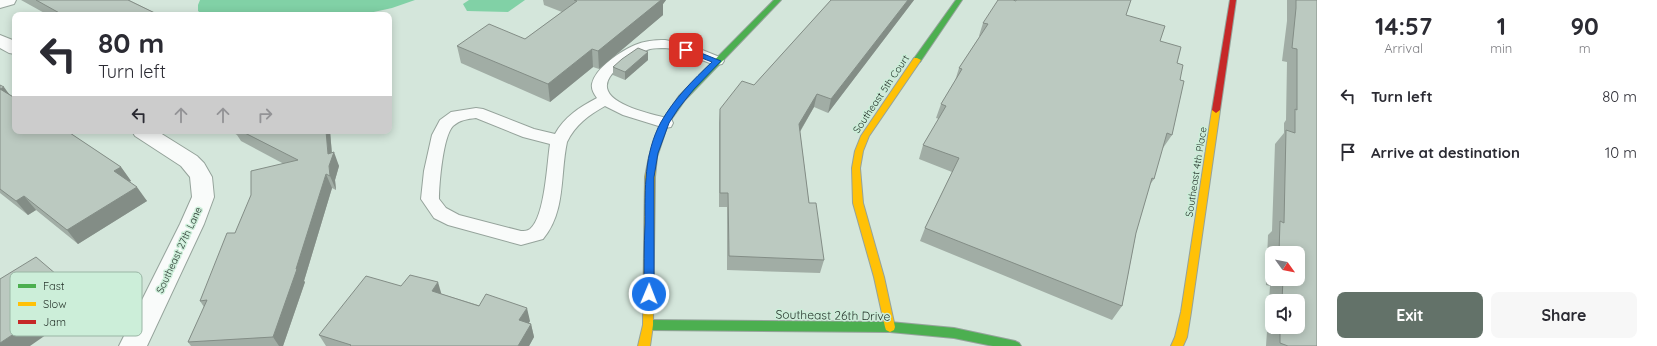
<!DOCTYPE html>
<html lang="en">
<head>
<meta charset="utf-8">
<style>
	:root { --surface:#fff; --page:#f7f7f7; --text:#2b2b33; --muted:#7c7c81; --accent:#637269 }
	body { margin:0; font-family:Quicksand,sans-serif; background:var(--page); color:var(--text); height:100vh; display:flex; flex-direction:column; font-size:15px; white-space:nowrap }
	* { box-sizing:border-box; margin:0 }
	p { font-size:13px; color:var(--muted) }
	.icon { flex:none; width:22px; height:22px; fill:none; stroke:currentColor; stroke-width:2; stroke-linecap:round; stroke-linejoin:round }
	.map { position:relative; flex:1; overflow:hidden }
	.panel { display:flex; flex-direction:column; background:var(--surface); width:340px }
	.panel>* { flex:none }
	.banner { position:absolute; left:12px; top:12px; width:380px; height:122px; border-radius:8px; box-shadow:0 2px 10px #0003; background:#fff; color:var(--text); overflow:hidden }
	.needle { width:26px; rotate:123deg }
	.fabs { position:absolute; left:1265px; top:246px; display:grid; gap:8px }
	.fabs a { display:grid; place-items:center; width:40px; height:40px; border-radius:8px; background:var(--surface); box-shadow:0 2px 10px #0003; font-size:20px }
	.pin { position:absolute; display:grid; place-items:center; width:34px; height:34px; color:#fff; margin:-17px; border-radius:8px; box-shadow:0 2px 6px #0006 }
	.me { position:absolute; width:44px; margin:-22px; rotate:1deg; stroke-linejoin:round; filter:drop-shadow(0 0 3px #0008) }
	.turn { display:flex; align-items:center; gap:14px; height:84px; padding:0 20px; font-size:18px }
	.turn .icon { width:52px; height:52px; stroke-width:2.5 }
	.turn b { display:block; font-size:28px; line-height:34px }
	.lanes { display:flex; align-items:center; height:38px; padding:0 20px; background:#0003; justify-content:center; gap:20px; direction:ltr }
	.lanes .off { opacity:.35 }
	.eta { display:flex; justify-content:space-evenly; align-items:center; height:68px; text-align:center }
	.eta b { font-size:24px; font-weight:700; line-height:28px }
	.primary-button { display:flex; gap:8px; margin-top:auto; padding:8px 20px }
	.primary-button a { flex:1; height:46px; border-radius:8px; background:var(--accent); color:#fff; font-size:16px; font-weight:700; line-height:46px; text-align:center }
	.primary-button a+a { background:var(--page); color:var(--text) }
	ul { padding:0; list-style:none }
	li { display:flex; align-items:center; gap:12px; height:56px; padding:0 20px }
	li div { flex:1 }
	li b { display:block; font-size:15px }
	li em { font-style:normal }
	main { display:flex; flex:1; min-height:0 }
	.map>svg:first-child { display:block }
	.water { fill:#81d1a6 }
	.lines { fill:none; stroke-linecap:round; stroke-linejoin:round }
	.lane-casing { stroke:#95a39b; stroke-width:2 }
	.street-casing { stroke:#95a39b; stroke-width:2 }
	.fast-casing { stroke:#95a39b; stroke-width:2 }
	.slow-casing { stroke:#95a39b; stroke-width:2 }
	.jam-casing { stroke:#95a39b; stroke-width:2 }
	.lane { fill:#f9fbfa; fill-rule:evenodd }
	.street { fill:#f9fbfa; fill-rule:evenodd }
	.fast { fill:#4caf50; fill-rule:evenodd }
	.slow { fill:#ffc107; fill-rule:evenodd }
	.jam { fill:#c62828; fill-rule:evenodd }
	.wall { fill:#a1ada5; fill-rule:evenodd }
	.shaded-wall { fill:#838d86 }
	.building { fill:#bbc9c0; stroke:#838d86 }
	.route { fill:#1a73e8; stroke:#114b97 }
	.labels { text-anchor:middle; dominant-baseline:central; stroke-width:3; stroke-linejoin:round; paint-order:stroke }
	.street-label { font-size:10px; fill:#26332b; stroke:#cceed9 }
	.near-street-label { font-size:12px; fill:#26332b; stroke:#cceed9 }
	.key { fill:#cceed9; stroke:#9ab6a5; stroke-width:1 }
	.key-label { font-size:11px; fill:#26332b }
</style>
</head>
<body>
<main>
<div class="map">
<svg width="1317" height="346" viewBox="0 0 1317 346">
	<rect width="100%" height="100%" fill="#d4e6db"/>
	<g class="water">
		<polygon points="200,0 415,0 392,8 360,15 203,15 198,11 198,5"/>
		<polygon points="469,0 525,0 508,12 467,11 463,4"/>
	</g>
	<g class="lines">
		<g class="lane-casing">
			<path id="lane" d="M665,40L690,45L722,58L724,61L722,64L717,65C699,61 683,49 665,48C660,48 655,48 650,49C637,53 600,74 608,91C615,107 655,115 671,119L673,123L671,127L665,128L623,115L605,106C589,115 575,125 567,142C560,174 566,212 543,239L521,245L448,225L434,218L421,199L424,171L432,135L440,120L451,112L476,108L483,109L534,129L555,134C564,117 580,107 597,98C594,94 591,89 592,84C595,68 621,51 635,45C644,41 655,40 665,40ZM476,118L523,137L550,144C547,163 545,217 530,229C527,231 524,231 521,231L459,215L446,208L439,199C439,184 443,136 453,126C460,120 467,119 476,118Z"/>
		</g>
		<g class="street-casing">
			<g id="street">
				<polygon points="0,0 16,0 14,4 0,8"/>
				<polygon points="0,35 15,41 15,54 9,53 0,48"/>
				<polygon points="132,131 157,131 197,156 204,163 212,177 214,197 204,224 147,346 119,346 180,224 192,197 190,177 181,166 135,136"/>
			</g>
		</g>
		<g class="fast-casing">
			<g id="fast">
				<polygon points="774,0 781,0 685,100 668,124 657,157 653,160 650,159 649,157 660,124 679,96"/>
				<polygon points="956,0 962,0 920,62 914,62 913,60"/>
				<polygon points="648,320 890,322 954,328 1015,341 1019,343 1021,346 993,346 954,338 890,332 648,330 644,328 643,325 644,322"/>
			</g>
		</g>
		<g class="slow-casing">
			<g id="slow">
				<polygon points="914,58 917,58 921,60 869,136 863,151 860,168 863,203 884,277 895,327 894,330 890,332 886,330 885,327 874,277 853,203 852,168 855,151 861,136"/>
				<polygon points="1216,107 1220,110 1191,312 1187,337 1183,346 1171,346 1175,337 1181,312 1212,110"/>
				<polygon points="653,154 657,157 655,177 653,325 650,346 638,346 643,325 645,177 649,157"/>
			</g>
		</g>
		<g class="jam-casing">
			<polygon id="jam" points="1230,0 1236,0 1220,110 1216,113 1212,110"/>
		</g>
		<use href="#lane" class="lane"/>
		<use href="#street" class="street"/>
		<use href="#fast" class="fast"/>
		<use href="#slow" class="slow"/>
		<use href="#jam" class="jam"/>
	</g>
	<g class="wall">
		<polygon points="21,0 130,0 129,0 159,15 48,15"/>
		<polygon points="543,0 666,0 663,4 663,15 599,69 593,67 550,102 461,63 457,46 525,39 562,12 544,5"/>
		<polygon points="831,0 914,0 828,113 814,107 800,132 809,203 824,260 820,273 727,270 727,207 719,207 719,123 720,109 754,85"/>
		<path d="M1287,0H1317V346H1266L1270,286L1266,285L1268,235L1272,231L1275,144L1284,133V123L1286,120L1287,62L1282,61L1287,21ZM1272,253H1298V279H1272ZM1272,301H1298V327H1272Z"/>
		<polygon points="1016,1 1126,15 1160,41 1177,63 1180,80 1172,135 1163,148 1162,148 1154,179 1149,186 1136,233 1122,306 1112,320 920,241 925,228 952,172 919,159 923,145 939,119 936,118 941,104 955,81 959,68 980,36 979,36 983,23"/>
		<polygon points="648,52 648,60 625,80 613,75 613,67"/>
		<polygon points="0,85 9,94 121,167 131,181 129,182 147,201 78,244 36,210 28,215 0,193"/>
		<polygon points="231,131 330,131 332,153 339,166 335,180 336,190 332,188 304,281 305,282 283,346 191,346 188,342 204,307 200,301 235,233 284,164 241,141 237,135"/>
		<polygon points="401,286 442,294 530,321 529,323 531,324 534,337 529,346 326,346 319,335"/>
	</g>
	<g class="shaded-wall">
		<polygon points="653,0 666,0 663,4 663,15 599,69 598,51"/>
		<polygon points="908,0 914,0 828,113 831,99"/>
		<polygon points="592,49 593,67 550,102 548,84"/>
		<polygon points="648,52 648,60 625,80 625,72"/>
		<polygon points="4,87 14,101 0,89"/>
		<polygon points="817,94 814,107 796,138 799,124"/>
		<polygon points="326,131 330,131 332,156 334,152 339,166 335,180 336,190 330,176"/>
		<polygon points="121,167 131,181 124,185 114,171"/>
		<polygon points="326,174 332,188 304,281 305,282 283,346 279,346 273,337"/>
		<polygon points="137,187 147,201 78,244 67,230"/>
		<polygon points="24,196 36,210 28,215 16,201"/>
		<polygon points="438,282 442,296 432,291"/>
		<polygon points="77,292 89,305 30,346 0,346 0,343"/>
		<polygon points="527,308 530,321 522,333 519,320"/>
		<polygon points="531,324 534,337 529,346 518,346"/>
	</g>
	<g class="building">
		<polygon points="36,0 128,0 159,15 63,15"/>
		<polygon points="574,0 661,0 598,51 592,49 548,84 457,46 489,24 525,39 577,1"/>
		<polygon points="831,0 908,0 831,99 817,94 799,124 809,203 816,203 824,260 729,256 728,193 720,193 720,109 742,81 754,85"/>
		<polygon points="998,0 1013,0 1016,1 1016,0 1131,0 1126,15 1165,26 1160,41 1181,47 1177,63 1183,65 1180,80 1184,81 1172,135 1167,133 1154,179 1152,178 1136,233 1122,306 925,228 959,158 923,145 946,106 941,104 962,69 959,68 988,24 983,23"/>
		<polygon points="1296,0 1317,0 1317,346 1288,346 1280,343 1280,327 1298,327 1298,301 1282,301 1283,279 1298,279 1298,253 1279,253 1280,221 1284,223 1286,130 1295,133 1295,109 1297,110 1297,49 1292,48 1296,8"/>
		<polygon points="638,48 648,52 625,72 613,67 622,59"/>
		<polygon points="0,85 4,87 0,89"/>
		<polygon points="0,89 15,98 15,131 67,131 121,167 114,171 137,187 67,230 24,196 16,201 0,189"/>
		<polygon points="241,131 326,131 328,154 334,152 329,166 330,176 326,174 296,269 297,269 273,337 188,342 207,300 200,301 227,233 235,233 251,195 251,171 298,160"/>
		<polygon points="36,257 77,292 0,343 0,279"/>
		<polygon points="410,275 438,282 432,291 479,306 486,294 527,308 519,320 531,324 518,346 350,346 351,345 319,335 366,276 401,286"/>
	</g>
	<path class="route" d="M686,47L721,61L694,89L678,109L669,123L658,153L654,177V294L653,297L649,298L645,297L644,294C644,270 644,247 645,223C645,189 644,153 661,122C674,99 693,80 712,62L684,51V48Z"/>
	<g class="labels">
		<g class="street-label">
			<text transform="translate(881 94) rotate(-56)">Southeast 5th Court</text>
			<text transform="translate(1196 172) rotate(-81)">Southeast 4th Place</text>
			<text transform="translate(179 250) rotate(-65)">Southeast 27th Lane</text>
		</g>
		<g class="near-street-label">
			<text transform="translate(833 315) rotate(1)">Southeast 26th Drive</text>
		</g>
	</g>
	<rect x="10" y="272" width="132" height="64" rx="6" class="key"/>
	<rect x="18" y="284" width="18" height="4" fill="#4caf50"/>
	<rect x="18" y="302" width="18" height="4" fill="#ffc107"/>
	<rect x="18" y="320" width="18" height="4" fill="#c62828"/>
	<g class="key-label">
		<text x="43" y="290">Fast</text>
		<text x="43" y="308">Slow</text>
		<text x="43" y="326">Jam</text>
	</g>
</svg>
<div class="fabs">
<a><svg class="needle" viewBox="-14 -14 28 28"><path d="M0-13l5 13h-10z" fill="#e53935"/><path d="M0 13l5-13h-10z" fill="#7c7c81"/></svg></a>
<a><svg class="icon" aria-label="sound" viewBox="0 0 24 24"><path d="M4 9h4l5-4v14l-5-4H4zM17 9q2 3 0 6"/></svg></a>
</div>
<div class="pin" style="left:686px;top:50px;background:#d93025"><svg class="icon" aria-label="arrive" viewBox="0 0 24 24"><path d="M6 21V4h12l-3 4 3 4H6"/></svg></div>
<svg class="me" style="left:649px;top:294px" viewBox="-20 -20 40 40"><circle r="17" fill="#1a73e8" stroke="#fff" stroke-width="3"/><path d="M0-11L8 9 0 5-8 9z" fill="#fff"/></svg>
<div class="banner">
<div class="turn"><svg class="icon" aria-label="left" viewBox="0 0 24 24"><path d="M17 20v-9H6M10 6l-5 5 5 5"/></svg><div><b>80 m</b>Turn left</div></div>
<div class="lanes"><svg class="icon" aria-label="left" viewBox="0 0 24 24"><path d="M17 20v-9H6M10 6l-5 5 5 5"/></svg><svg class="icon off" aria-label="ahead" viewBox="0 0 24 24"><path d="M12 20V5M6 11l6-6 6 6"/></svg><svg class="icon off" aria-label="ahead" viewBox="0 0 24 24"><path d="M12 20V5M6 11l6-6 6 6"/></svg><svg class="icon off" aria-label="right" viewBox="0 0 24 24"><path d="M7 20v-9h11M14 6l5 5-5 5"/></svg></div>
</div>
</div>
<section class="panel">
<div class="eta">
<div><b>14:57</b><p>Arrival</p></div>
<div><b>1</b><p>min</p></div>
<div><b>90</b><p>m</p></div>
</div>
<ul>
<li><svg class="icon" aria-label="left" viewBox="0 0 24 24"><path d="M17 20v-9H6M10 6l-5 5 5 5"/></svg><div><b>Turn left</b></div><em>80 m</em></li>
<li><svg class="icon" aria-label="arrive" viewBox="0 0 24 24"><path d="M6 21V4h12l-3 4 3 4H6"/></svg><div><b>Arrive at destination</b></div><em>10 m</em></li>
</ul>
<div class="primary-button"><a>Exit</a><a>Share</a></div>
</section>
</main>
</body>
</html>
